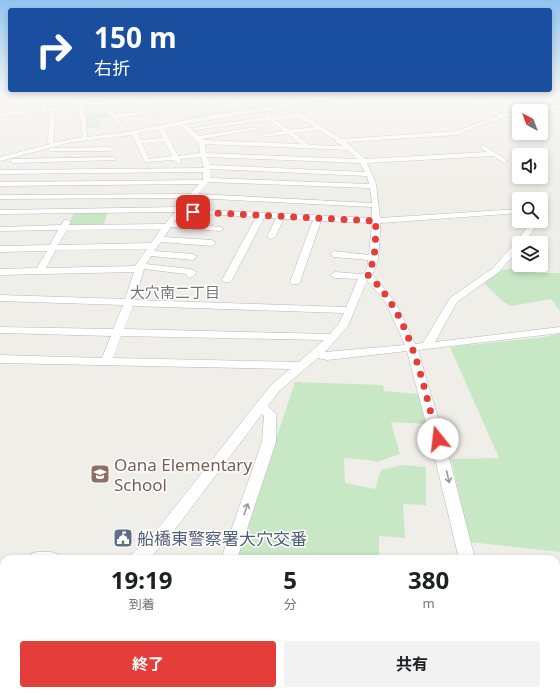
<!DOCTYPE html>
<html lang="ja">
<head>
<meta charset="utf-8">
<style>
	:root { --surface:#fff; --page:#f2f2f2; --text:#202124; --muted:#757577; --accent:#e43d3a }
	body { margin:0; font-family:"Noto Sans","Noto Sans JP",sans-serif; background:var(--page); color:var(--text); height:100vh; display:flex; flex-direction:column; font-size:15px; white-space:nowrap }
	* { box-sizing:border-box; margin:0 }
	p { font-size:13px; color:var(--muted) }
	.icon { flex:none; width:22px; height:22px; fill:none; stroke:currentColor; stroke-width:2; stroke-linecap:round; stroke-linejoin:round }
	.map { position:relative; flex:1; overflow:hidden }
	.sheet { position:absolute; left:0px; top:555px; width:560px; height:140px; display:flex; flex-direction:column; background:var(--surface); border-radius:12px 12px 0 0; box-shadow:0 2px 6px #0003 }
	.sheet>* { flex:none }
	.hud { position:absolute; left:8px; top:8px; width:544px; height:84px; border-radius:4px; box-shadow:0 2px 6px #0003; background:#1a4fa0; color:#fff; overflow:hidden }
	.needle { width:26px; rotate:319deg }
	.controls { position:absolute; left:512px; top:104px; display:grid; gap:8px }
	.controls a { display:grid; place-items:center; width:36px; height:36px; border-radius:4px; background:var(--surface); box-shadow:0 2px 6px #0003; font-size:20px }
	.pin { position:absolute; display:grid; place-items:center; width:34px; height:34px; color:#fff; margin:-17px; border-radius:8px; box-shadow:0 2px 6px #0006 }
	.me { position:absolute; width:44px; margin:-22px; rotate:344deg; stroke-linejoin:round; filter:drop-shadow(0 0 3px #0008) }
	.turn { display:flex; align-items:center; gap:14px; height:84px; padding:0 20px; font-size:18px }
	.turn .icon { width:52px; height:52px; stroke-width:2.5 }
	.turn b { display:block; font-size:28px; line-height:34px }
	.eta { display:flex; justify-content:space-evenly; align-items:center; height:68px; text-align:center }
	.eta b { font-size:24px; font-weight:700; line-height:28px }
	.primary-button { display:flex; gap:8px; margin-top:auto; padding:8px 20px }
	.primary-button a { flex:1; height:46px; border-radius:4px; background:var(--accent); color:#fff; font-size:16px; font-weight:700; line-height:46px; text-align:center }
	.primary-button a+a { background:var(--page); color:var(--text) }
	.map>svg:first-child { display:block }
	.green { fill:#c7e7c5 }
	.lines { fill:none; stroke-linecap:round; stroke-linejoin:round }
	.stream { stroke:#acdefc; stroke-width:2 }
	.street-casing { stroke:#b5b8bb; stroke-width:1 }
	.secondary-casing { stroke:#b4b7bb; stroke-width:1 }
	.street { fill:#fff; fill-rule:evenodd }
	.secondary { fill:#fff; fill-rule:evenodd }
	.oneway { stroke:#979a9c }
	.route { stroke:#e43d3a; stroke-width:7; stroke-dasharray:0 12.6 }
	.labels { text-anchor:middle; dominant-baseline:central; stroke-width:3; stroke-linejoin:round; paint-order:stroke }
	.neighbourhood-label { font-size:15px; fill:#707579; stroke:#fff }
	.near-education-label { font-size:17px; fill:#785e54; stroke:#fff; text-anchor:start }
	.near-service-label { font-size:17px; fill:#4e5e75; stroke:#fff; text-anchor:start }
</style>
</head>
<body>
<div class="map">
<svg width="560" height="695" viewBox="0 0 560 695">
	<rect width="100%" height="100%" fill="#f0eee8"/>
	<g class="green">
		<polygon points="303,99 360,99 294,105 308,102"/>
		<polygon points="231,109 237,112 190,120 185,117"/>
		<polygon points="108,112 113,116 98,118 101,127 86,128 85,115"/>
		<polygon points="78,212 108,212 103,226 68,225 74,213"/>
		<polygon points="516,268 532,269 535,273 560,273 560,311 551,299 511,306 502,301 484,283 502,270"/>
		<polygon points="560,334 560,552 470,542 451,459 499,458 450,347 538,338"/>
		<polygon points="295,382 383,385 384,391 418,394 427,424 391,422 400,454 377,462 368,460 344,458 345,483 375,489 381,470 402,465 426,467 426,505 403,504 405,538 379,536 379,559 236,559"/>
		<polygon points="206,691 477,691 476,695 205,695"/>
	</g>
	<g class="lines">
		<polyline class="stream" points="293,104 342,99"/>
		<g class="street-casing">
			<g id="street">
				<path d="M26,99H45L46,108L125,99H144L85,107L87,137L121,133L213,115L288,104L290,107L185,124L199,136L256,127L259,129L202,139L204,140L301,144L288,134L261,137V135L284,131L269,120L195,130L192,128L266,117L264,116L267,114L271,117L294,114L288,109L291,107L342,139L456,131L498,116L465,99H472L503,115L512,112L486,99H493L517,111L560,104V108L519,111V114L486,123L457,135L346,142L365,159L487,152L480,147L483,145L508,161L503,162L493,156L367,163L376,184L380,218L519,209V213L380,223C380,235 380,265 372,274L396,303L415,344L423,343L450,298L493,268L516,242L532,221H540L524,243H519V249L499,272L457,302L435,342L560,327V333L418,350L446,446L475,559H459L432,446L407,351L327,360L318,358L279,391L268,406L276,414V442L237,559H221L262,442L264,416L262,414L170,536L149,559H130L132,554L160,526L271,385L290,369L0,363V355L102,358L111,336L0,333V327L113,329L123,305L0,301V295L125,299L134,272L0,275V269L37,268L47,251L0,252V246L50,245L58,230L0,231V227L61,225L64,220H67L71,222L69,225L165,224L175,212L0,214V210L179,207L187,198L0,199V195L190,194L199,184L0,186V182L203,180V172L0,174V170L204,168L201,157L180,159L181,162L178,164L174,160L145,162L132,135L72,142L0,161V157L51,144L48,142L50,111L0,117V113L41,109L40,101L0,106V102ZM79,108L83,137L53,143L56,110ZM298,117L315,127L290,130L275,120ZM180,125L199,143L200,153L178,156L164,128ZM158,129L163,138L141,140L138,133ZM319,130L336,140V142L343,146L309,145L294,133ZM164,141L172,156L149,159L142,143ZM205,144L348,150L357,159L206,153ZM207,157L360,163L365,172L210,165ZM210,169L367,176L369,184L210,178ZM208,182L370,188L372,203L198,194ZM194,198L372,207V218L185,209ZM182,213L256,217L222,280L224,282H230L232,280L264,218H276L267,237L271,239L275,237L284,219L313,220L290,282L292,284H298L300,282L321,221L372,223L369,255L334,251L330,254L334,257L368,260L367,269L362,274L335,272L330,275L335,278L358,279L346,307L135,300L144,269L186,274L187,277L190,278L195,275L196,272L191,269L146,264L151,256L193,260L197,257L193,254L154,251L161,242L212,246L216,243L212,240L164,237L171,227L220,231L224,229L220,227L174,222ZM161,229L151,243L58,245L67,230ZM147,249L135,266L46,268L56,250ZM367,280L386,303L405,345L325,352L348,326ZM133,306L344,313L338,325L330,334L124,329ZM121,336L324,340L299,362L113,358Z"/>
				<path d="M151,99C160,99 166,107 174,107C195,107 215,99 236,99L118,118L125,127L122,129L108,112L113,111L116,115L166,108Z"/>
				<polygon points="51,148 110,147 113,149 110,151 49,151 48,150"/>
				<polygon points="114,157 117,159 116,160 13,163 10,161 13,159"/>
				<polygon points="541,207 547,207 549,212 544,219 541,219"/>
				<polygon points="37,552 51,552 57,554 59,559 29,559 31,554"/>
				<polygon points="4,683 4,691 17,691 15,695 0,695 0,684"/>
				<polygon points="187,691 207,691 206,695 186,695"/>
				<rect x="476" y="691" width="20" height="4"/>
			</g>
		</g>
		<g class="secondary-casing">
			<polygon id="secondary" points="279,99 286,99 295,109 288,111"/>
		</g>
		<use href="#street" class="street"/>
		<use href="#secondary" class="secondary"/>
	</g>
	<defs><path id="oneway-shaft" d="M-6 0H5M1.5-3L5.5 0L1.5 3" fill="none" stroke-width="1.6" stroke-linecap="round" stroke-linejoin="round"/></defs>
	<g class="oneway">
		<use href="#oneway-shaft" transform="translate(448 477) rotate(77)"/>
		<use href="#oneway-shaft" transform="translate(246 509) rotate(-71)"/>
	</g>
	<linearGradient id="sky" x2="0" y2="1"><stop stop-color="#90c5f0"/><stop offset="0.5" stop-color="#f8f7f5"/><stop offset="1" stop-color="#f8f7f5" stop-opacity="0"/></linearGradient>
	<rect width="560" height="197" fill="url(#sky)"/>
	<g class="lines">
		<path class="route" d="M193,212L376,221C375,237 377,261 367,274C412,315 422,384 438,439"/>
	</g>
	<defs>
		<g id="school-square" transform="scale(1)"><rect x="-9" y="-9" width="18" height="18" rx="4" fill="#8d6e63" stroke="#fff"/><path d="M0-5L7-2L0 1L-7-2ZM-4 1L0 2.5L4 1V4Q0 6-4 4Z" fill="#fff"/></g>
		<g id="civic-square" transform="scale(1)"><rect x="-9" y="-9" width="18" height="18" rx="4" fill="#5c6f8a" stroke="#fff"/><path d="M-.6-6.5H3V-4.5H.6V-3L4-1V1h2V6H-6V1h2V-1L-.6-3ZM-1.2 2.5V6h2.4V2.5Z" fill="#fff"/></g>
	</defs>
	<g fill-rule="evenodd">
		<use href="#school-square" x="100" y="474"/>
		<use href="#civic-square" x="123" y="538"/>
	</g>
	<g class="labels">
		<g class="neighbourhood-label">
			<text x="175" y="292">大穴南二丁目</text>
		</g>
		<g class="near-education-label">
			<text x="114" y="464">Oana Elementary<tspan x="114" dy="20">School</tspan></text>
		</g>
		<g class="near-service-label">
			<text x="137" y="538">船橋東警察署大穴交番</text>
		</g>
	</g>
</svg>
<div class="controls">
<a><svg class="needle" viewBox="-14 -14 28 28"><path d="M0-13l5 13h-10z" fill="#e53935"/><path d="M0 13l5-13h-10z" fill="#757577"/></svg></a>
<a><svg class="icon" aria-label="sound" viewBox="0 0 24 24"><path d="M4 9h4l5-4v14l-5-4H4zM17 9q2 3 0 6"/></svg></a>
<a><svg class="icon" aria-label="search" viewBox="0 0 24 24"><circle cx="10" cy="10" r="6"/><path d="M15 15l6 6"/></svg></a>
<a><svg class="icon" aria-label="layers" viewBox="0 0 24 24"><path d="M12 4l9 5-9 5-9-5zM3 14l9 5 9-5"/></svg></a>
</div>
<div class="pin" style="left:193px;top:212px;background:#d93025"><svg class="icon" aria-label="arrive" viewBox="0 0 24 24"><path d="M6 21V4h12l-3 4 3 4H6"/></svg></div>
<svg class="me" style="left:438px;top:439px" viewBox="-20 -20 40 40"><circle r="19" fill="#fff"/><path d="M0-13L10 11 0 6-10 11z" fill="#e43d3a"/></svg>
<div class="hud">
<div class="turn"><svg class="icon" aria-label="right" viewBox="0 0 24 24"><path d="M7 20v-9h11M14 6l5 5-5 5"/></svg><div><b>150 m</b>右折</div></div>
</div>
<section class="sheet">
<div class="eta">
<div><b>19:19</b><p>到着</p></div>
<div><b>5</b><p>分</p></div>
<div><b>380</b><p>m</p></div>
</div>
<div class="primary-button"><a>終了</a><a>共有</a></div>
</section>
</div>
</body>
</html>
